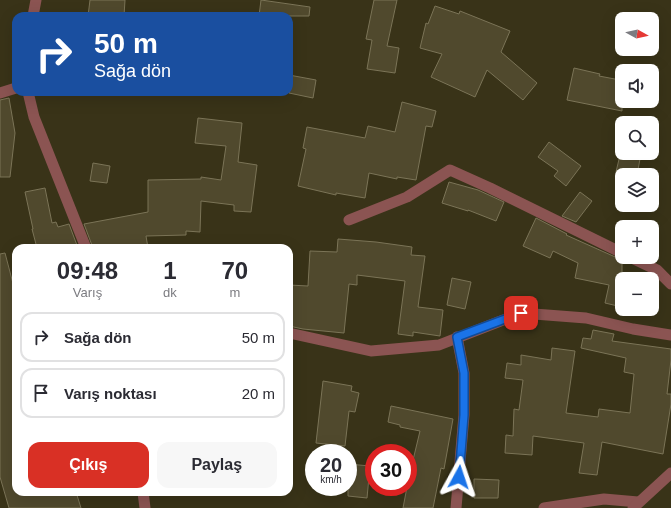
<!DOCTYPE html>
<html lang="tr">
<head>
<meta charset="utf-8">
<style>
	:root { --surface:#fff; --page:#f7f7f7; --text:#2b2b33; --muted:#7c7c81; --line:#e1e1e2; --accent:#d93025 }
	body { margin:0; font-family:Arial,sans-serif; background:var(--page); color:var(--text); height:100vh; display:flex; flex-direction:column; font-size:15px; white-space:nowrap }
	* { box-sizing:border-box; margin:0 }
	p { font-size:13px; color:var(--muted) }
	.icon { flex:none; width:22px; height:22px; fill:none; stroke:currentColor; stroke-width:2; stroke-linecap:round; stroke-linejoin:round }
	.map { position:relative; flex:1; overflow:hidden }
	.drawer { position:absolute; left:12px; top:244px; width:281px; height:252px; display:flex; flex-direction:column; background:var(--surface); border-radius:12px; box-shadow:0 4px 16px #0002 }
	.drawer>* { flex:none }
	.hud { position:absolute; left:12px; top:12px; width:281px; height:84px; border-radius:12px; box-shadow:0 4px 16px #0002; background:#1a4fa0; color:#fff; overflow:hidden }
	.needle { width:26px; rotate:98deg }
	.fabs { position:absolute; left:615px; top:12px; display:grid; gap:8px }
	.fabs a { display:grid; place-items:center; width:44px; height:44px; border-radius:8px; background:var(--surface); box-shadow:0 4px 16px #0002; font-size:20px }
	.speed { position:absolute; left:305px; top:444px; display:flex; gap:8px; font-size:20px; font-weight:700; text-align:center }
	.speed>* { display:grid; place-content:center; width:52px; height:52px; border-radius:50%; background:var(--surface); box-shadow:0 4px 16px #0002; line-height:1 }
	.speed small { font-size:10px; font-weight:400 }
	.speed .limit { border:6px solid #d22; background:#fff; color:#111 }
	.pin { position:absolute; display:grid; place-items:center; width:34px; height:34px; color:#fff; margin:-17px; border-radius:8px; box-shadow:0 2px 6px #0006 }
	.me { position:absolute; width:44px; margin:-22px; rotate:5deg; stroke-linejoin:round; filter:drop-shadow(0 0 3px #0008) }
	.turn { display:flex; align-items:center; gap:14px; height:84px; padding:0 16px; font-size:18px }
	.turn .icon { width:52px; height:52px; stroke-width:2.5 }
	.turn b { display:block; font-size:28px; line-height:34px }
	.eta { display:flex; justify-content:space-evenly; align-items:center; height:68px; text-align:center }
	.eta b { font-size:24px; font-weight:700; line-height:28px }
	.cta { display:flex; gap:8px; margin-top:auto; padding:8px 16px }
	.cta a { flex:1; height:46px; border-radius:12px; background:var(--accent); color:#fff; font-size:16px; font-weight:700; line-height:46px; text-align:center }
	.cta a+a { background:var(--page); color:var(--text) }
	ul { padding:0; list-style:none }
	li { display:flex; align-items:center; gap:12px; height:50px; margin:0 8px 6px; padding:0 8px; border:2px solid var(--line); border-radius:12px }
	li div { flex:1 }
	li b { display:block; font-size:15px }
	li em { font-style:normal }
	.map>svg:first-child { display:block }
	.building { fill:#50492d; stroke:#7b7457 }
	.lines { fill:none; stroke-linecap:round; stroke-linejoin:round }
	.minor { stroke:#8b5452; stroke-width:11 }
	.route-casing { stroke:#114b97; stroke-width:10 }
	.route { stroke:#1a73e8; stroke-width:7 }
</style>
</head>
<body>
<div class="map">
<svg width="671" height="508" viewBox="0 0 671 508">
	<rect width="100%" height="100%" fill="#393318"/>
	<g class="building">
		<polygon points="90,0 125,0 124,16 88,16"/>
		<polygon points="261,0 310,7 309,16 259,16"/>
		<polygon points="374,0 397,0 387,46 399,48 395,73 367,69 372,40 366,39"/>
		<polygon points="435,6 459,14 460,11 510,31 501,52 537,83 523,100 487,70 475,97 431,77 442,54 420,48 426,23 428,24"/>
		<polygon points="574,68 600,74 599,76 620,80 617,95 622,96 622,111 567,100"/>
		<polygon points="289,75 316,80 313,98 289,93"/>
		<polygon points="9,98 15,133 10,177 0,177 0,100"/>
		<polygon points="402,102 436,111 432,127 426,126 416,180 397,177 397,179 369,173 365,198 336,193 336,195 298,186 306,149 303,148 307,127 365,138 368,126 395,132"/>
		<polygon points="198,118 242,123 238,162 257,165 251,212 234,211 234,205 201,201 200,232 186,231 186,235 146,236 148,248 93,248 84,224 148,212 148,180 201,179 201,177 221,180 226,146 195,143"/>
		<polygon points="549,142 581,166 566,186 554,176 558,171 538,157"/>
		<polygon points="620,155 640,159 637,175 616,172"/>
		<polygon points="93,163 110,166 107,183 90,181"/>
		<polygon points="449,182 478,190 504,202 496,221 468,210 468,211 442,203"/>
		<polygon points="45,188 52,223 56,222 58,227 69,224 78,248 37,248 32,229 33,229 25,192"/>
		<polygon points="580,192 592,201 576,222 562,216"/>
		<polygon points="536,218 567,234 566,235 622,260 622,307 605,303 609,285 575,278 578,263 553,251 550,258 523,246"/>
		<polygon points="338,239 376,242 412,247 411,255 425,256 418,307 443,310 440,336 413,332 413,336 398,334 405,281 357,275 357,285 349,284 344,333 303,329 289,326 289,285 308,286 310,251 337,252"/>
		<polygon points="5,253 16,295 16,492 76,492 81,508 9,508 0,477 0,254"/>
		<polygon points="452,278 471,282 465,309 447,305"/>
		<polygon points="593,330 614,334 612,341 671,349 671,360 667,394 671,394 671,404 663,454 602,442 597,475 579,473 584,443 533,436 532,455 505,453 506,435 513,436 514,409 519,410 523,380 505,378 507,363 521,365 521,355 551,360 552,348 575,351 566,413 598,417 599,409 630,413 634,374 624,372 626,358 581,348 583,338 591,339"/>
		<polygon points="323,381 352,386 351,391 359,393 355,412 349,411 345,446 316,443"/>
		<polygon points="391,406 453,419 444,469 441,468 433,508 403,508 407,487 408,487 408,481 420,431 400,427 400,425 388,422"/>
		<polygon points="348,464 370,466 367,498 348,496"/>
		<polygon points="474,479 499,480 498,498 474,498"/>
	</g>
	<g class="lines">
		<g class="minor">
			<polyline points="33,16 36,0"/>
			<polyline points="28,92 34,117 86,248"/>
			<polyline points="0,93 16,88"/>
			<polyline points="349,220 407,197 450,170 490,188 622,253"/>
			<polyline points="630,257 657,270 671,284"/>
			<polyline points="289,333 371,351 439,345 521,313 586,318 633,329 671,335"/>
			<polyline points="143,492 145,508"/>
			<polyline points="456,508 464,415 464,373 457,337"/>
			<polyline points="544,508 604,499 638,502"/>
			<polyline points="633,508 671,473"/>
		</g>
	</g>
	<g class="lines">
		<g class="route-casing">
			<polyline id="route" points="459,477 464,415 464,373 457,337 521,313"/>
		</g>
		<use href="#route" class="route"/>
	</g>
</svg>
<div class="fabs">
<a><svg class="needle" viewBox="-14 -14 28 28"><path d="M0-13l5 13h-10z" fill="#e53935"/><path d="M0 13l5-13h-10z" fill="#7c7c81"/></svg></a>
<a><svg class="icon" aria-label="sound" viewBox="0 0 24 24"><path d="M4 9h4l5-4v14l-5-4H4zM17 9q2 3 0 6"/></svg></a>
<a><svg class="icon" aria-label="search" viewBox="0 0 24 24"><circle cx="10" cy="10" r="6"/><path d="M15 15l6 6"/></svg></a>
<a><svg class="icon" aria-label="layers" viewBox="0 0 24 24"><path d="M12 4l9 5-9 5-9-5zM3 14l9 5 9-5"/></svg></a>
<a>+</a>
<a>−</a>
</div>
<div class="speed"><div>20<small>km/h</small></div><div class="limit">30</div></div>
<div class="pin" style="left:521px;top:313px;background:#d93025"><svg class="icon" aria-label="arrive" viewBox="0 0 24 24"><path d="M6 21V4h12l-3 4 3 4H6"/></svg></div>
<svg class="me" style="left:459px;top:477px" viewBox="-20 -20 40 40"><path d="M0-17L14 15 0 8-14 15z" fill="#1a73e8" stroke="#fff" stroke-width="4"/></svg>
<div class="hud">
<div class="turn"><svg class="icon" aria-label="right" viewBox="0 0 24 24"><path d="M7 20v-9h11M14 6l5 5-5 5"/></svg><div><b>50 m</b>Sağa dön</div></div>
</div>
<section class="drawer">
<div class="eta">
<div><b>09:48</b><p>Varış</p></div>
<div><b>1</b><p>dk</p></div>
<div><b>70</b><p>m</p></div>
</div>
<ul>
<li><svg class="icon" aria-label="right" viewBox="0 0 24 24"><path d="M7 20v-9h11M14 6l5 5-5 5"/></svg><div><b>Sağa dön</b></div><em>50 m</em></li>
<li><svg class="icon" aria-label="arrive" viewBox="0 0 24 24"><path d="M6 21V4h12l-3 4 3 4H6"/></svg><div><b>Varış noktası</b></div><em>20 m</em></li>
</ul>
<div class="cta"><a>Çıkış</a><a>Paylaş</a></div>
</section>
</div>
</body>
</html>
